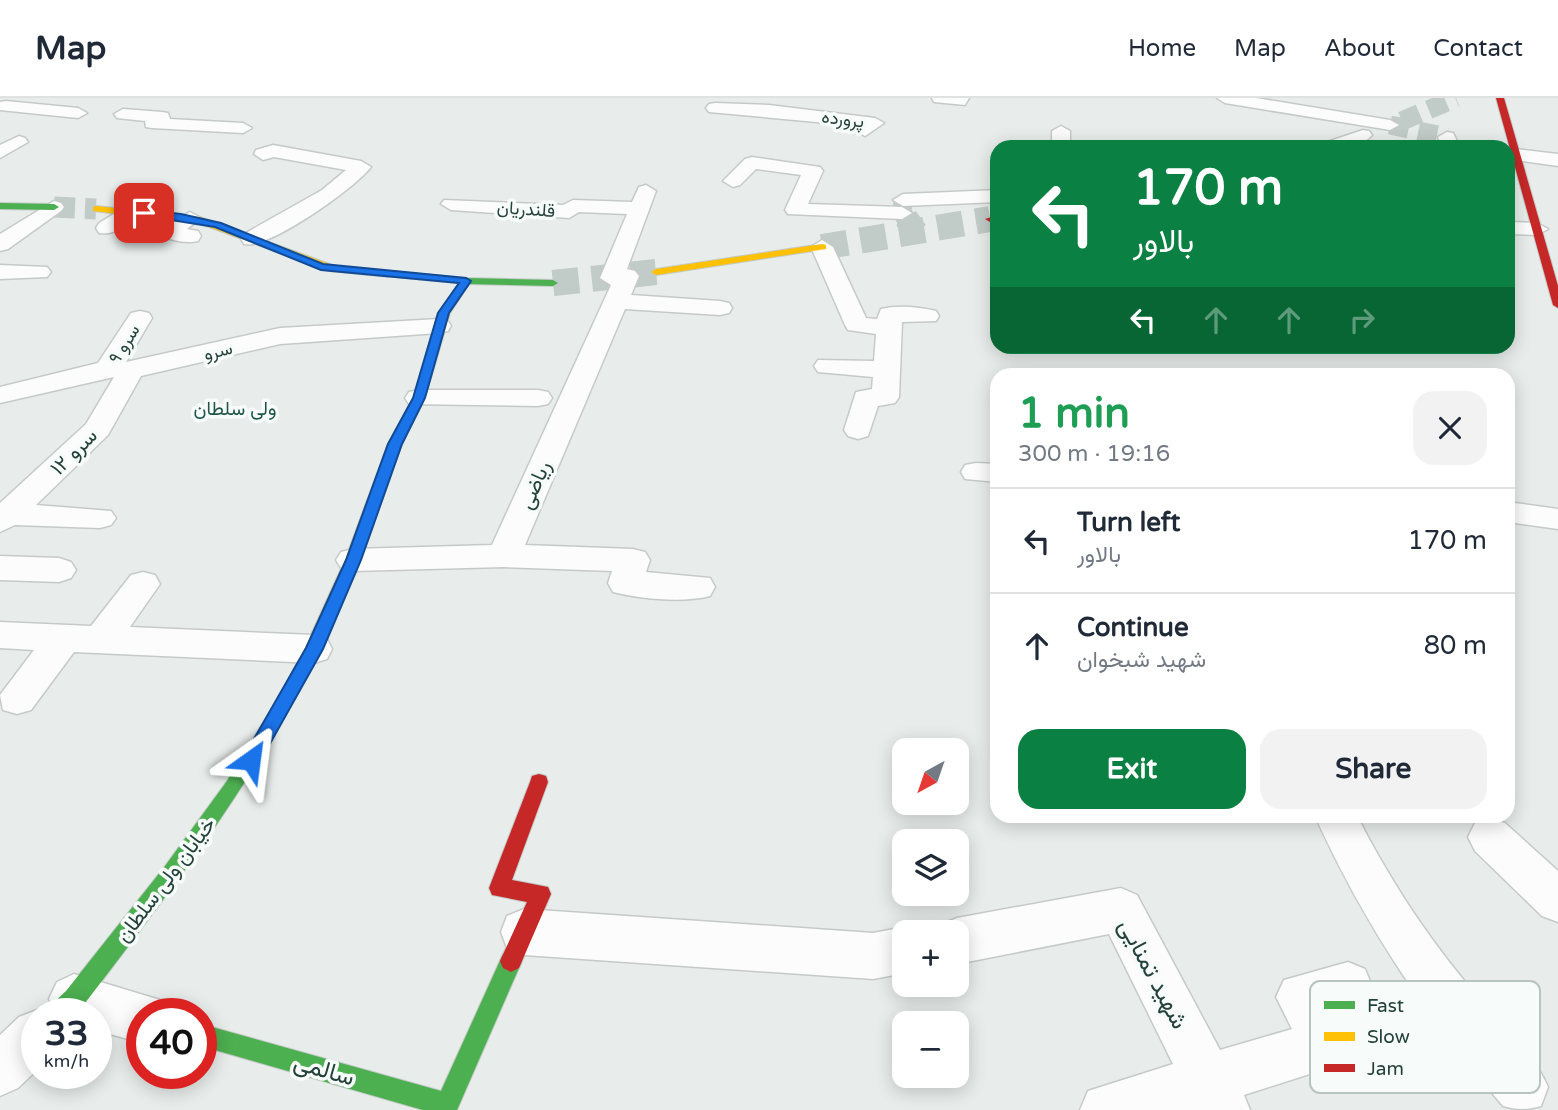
<!DOCTYPE html>
<html lang="en">
<head>
<meta charset="utf-8">
<style>
	:root { --surface:#fff; --page:#f2f2f3; --text:#1f2937; --muted:#747a83; --line:#e0e1e3; --accent:#0b8043 }
	body { margin:0; font-family:"Varela Round",Vazirmatn,sans-serif; background:var(--page); color:var(--text); height:100vh; display:flex; flex-direction:column; font-size:26px; white-space:nowrap }
	* { box-sizing:border-box; margin:0 }
	p { font-size:23px; color:var(--muted) }
	.icon { flex:none; width:38px; height:38px; fill:none; stroke:currentColor; stroke-width:2; stroke-linecap:round; stroke-linejoin:round }
	.map { position:relative; flex:1; overflow:hidden }
	.drawer { position:absolute; left:990px; top:270px; width:525px; height:455px; display:flex; flex-direction:column; background:var(--surface); border-radius:21px; box-shadow:0 4px 18px #0003 }
	.drawer>* { flex:none }
	.hud { position:absolute; left:990px; top:42px; width:525px; height:214px; border-radius:21px; box-shadow:0 4px 18px #0003; background:#0b8043; color:#fff; overflow:hidden }
	.needle { width:46px; rotate:220deg }
	.fabs { position:absolute; left:892px; top:640px; display:grid; gap:14px }
	.fabs a { display:grid; place-items:center; width:77px; height:77px; border-radius:14px; background:var(--surface); box-shadow:0 4px 18px #0003; font-size:35px }
	.speed { position:absolute; left:21px; top:900px; display:flex; gap:14px; font-size:35px; font-weight:700; text-align:center }
	.speed>* { display:grid; place-content:center; width:91px; height:91px; border-radius:50%; background:var(--surface); box-shadow:0 4px 18px #0003; line-height:1 }
	.speed small { font-size:18px; font-weight:400 }
	.speed .limit { border:10px solid #d22; background:#fff; color:#111 }
	.pin { position:absolute; display:grid; place-items:center; width:60px; height:60px; color:#fff; margin:-30px; border-radius:14px; box-shadow:0 4px 10px #0006 }
	.me { position:absolute; width:77px; margin:-38px; rotate:31deg; stroke-linejoin:round; filter:drop-shadow(0 0 5px #0008) }
	.turn { display:flex; align-items:center; gap:24px; height:147px; padding:0 28px; font-size:32px }
	.turn .icon { width:91px; height:91px; stroke-width:2.5 }
	.turn b { display:block; font-size:49px; line-height:60px }
	.lanes { display:flex; align-items:center; height:66px; padding:0 28px; background:#0003; justify-content:center; gap:35px; direction:ltr }
	.lanes .off { opacity:.35 }
	.round { display:grid; place-items:center; flex:none; width:74px; height:74px; border-radius:21px; background:var(--page) }
	.headline { display:flex; align-items:center; justify-content:space-between; height:119px; padding:0 28px }
	h1 { font-size:42px; font-weight:700; line-height:52px; color:#1e9e55 }
	.cta { display:flex; gap:14px; margin-top:auto; padding:14px 28px }
	.cta a { flex:1; height:80px; border-radius:21px; background:var(--accent); color:#fff; font-size:28px; font-weight:700; line-height:80px; text-align:center }
	.cta a+a { background:var(--page); color:var(--text) }
	ul { padding:0; list-style:none }
	li { display:flex; align-items:center; gap:21px; height:105px; padding:0 28px; border-top:2px solid var(--line) }
	li div { flex:1 }
	li b { display:block; font-size:26px }
	li em { font-style:normal }
	header { display:flex; align-items:center; gap:42px; box-sizing:border-box; height:98px; padding:0 35px; background:var(--surface); border-bottom:2px solid var(--line) }
	header strong { font-size:33px }
	nav { display:flex; gap:38px; margin-inline-start:auto; font-size:24px }
	.map>svg:first-child { display:block }
	.lines { fill:none; stroke-linecap:round; stroke-linejoin:round }
	.street-tunnel-far1 { stroke:#c1cbc8; stroke-width:19; stroke-dasharray:19 10; stroke-linecap:butt }
	.street-tunnel { stroke:#c1cbc8; stroke-width:24; stroke-dasharray:24 12; stroke-linecap:butt }
	.secondary-tunnel-far1 { stroke:#c1cbc8; stroke-width:21; stroke-dasharray:21 10; stroke-linecap:butt }
	.secondary-tunnel { stroke:#c1cbc8; stroke-width:26; stroke-dasharray:26 13; stroke-linecap:butt }
	.street-casing { stroke:#c5cac8; stroke-width:3 }
	.fast-casing { stroke:#c3cbc8; stroke-width:2 }
	.slow-casing { stroke:#c3cbc8; stroke-width:2 }
	.jam-casing { stroke:#c3cbc8; stroke-width:2 }
	.street { fill:#fcfcfc; fill-rule:evenodd }
	.fast { fill:#4caf50; fill-rule:evenodd }
	.slow { fill:#ffc107; fill-rule:evenodd }
	.jam { fill:#c62828; fill-rule:evenodd }
	.route { fill:#1a73e8; stroke:#114b97; stroke-width:2 }
	.labels { text-anchor:middle; dominant-baseline:central; stroke-width:7; stroke-linejoin:round; paint-order:stroke }
	.far-street-label { font-size:18px; fill:#24423a; stroke:#f7fbf9 }
	.far-neighbourhood-label { font-size:19px; fill:#1f5548; stroke:#f7fbf9 }
	.street-label { font-size:21px; fill:#24423a; stroke:#f7fbf9 }
	.near-street-label { font-size:24px; fill:#24423a; stroke:#f7fbf9 }
	.key { fill:#f7fbf9; stroke:#b8c4c0; stroke-width:2 }
	.key-label { font-size:19px; fill:#24423a }
</style>
</head>
<body>
<header>
<strong>Map</strong>
<nav><a>Home</a><a>Map</a><a>About</a><a>Contact</a></nav>
</header>
<div class="map">
<svg width="1558" height="1012" viewBox="0 0 1558 1012">
	<rect width="100%" height="100%" fill="#e8edeb"/>
	<g class="lines">
		<g class="street-tunnel-far1">
			<polyline points="1402,23 1456,0"/>
			<polyline points="1390,27 1447,39"/>
			<polyline points="903,102 902,115 907,122"/>
		</g>
		<polyline class="street-tunnel" points="906,120 916,134"/>
		<g class="secondary-tunnel-far1">
			<polyline points="54,109 96,111"/>
			<polyline points="985,122 990,121"/>
		</g>
		<g class="secondary-tunnel">
			<polyline points="822,149 990,121"/>
			<polyline points="553,185 656,174"/>
		</g>
		<g class="street-casing">
			<g id="street">
				<polygon points="932,0 969,0 965,7 934,4"/>
				<polygon points="1217,0 1256,0 1390,22 1399,27 1390,32 1225,5"/>
				<polygon points="6,3 78,10 87,15 78,20 0,12 0,4"/>
				<polygon points="715,5 769,7 875,20 884,25 865,38 856,33 860,28 709,14 706,10 709,6"/>
				<polygon points="123,11 162,14 168,15 170,21 243,25 252,30 243,35 152,30 146,29 145,23 117,20 114,16"/>
				<polygon points="1061,28 1070,33 1070,49 1052,49 1052,33"/>
				<path d="M1363,32L1369,33L1372,37C1360,51 1339,49 1322,49L1324,45Z"/>
				<polygon points="1447,34 1453,35 1460,49 1442,49 1438,39"/>
				<polygon points="19,38 25,40 28,44 0,60 0,47"/>
				<path d="M273,47L361,63L371,69C355,90 268,152 244,146L241,141L244,136L322,92L346,72L274,59L263,62L254,56L256,52Z"/>
				<polygon points="1516,51 1558,56 1558,68 1509,61 1508,54"/>
				<polygon points="752,59 820,69 823,73 808,106 902,109 912,115 902,121 788,116 785,112 801,77 756,71 740,87 733,89 723,83 745,61"/>
				<path d="M646,87L656,93L627,171L635,173L639,178L631,197L720,203L729,205L732,210L729,215L720,217L625,211L525,447L633,451L645,454L650,462L646,474L710,480L715,489L710,498C683,505 640,501 613,494L608,485L612,473L504,469L353,473L341,470L336,462L341,454L353,451L492,447L611,187L600,180L627,116L579,114L569,120L451,112L441,106L444,102L563,107L573,102L632,104L639,89Z"/>
				<polygon points="998,92 998,104 903,108 893,102 903,96"/>
				<polygon points="54,103 61,105 64,109 61,113 8,151 0,153 0,136"/>
				<path d="M129,107L139,113C130,125 115,138 99,135L96,130L99,125Z"/>
				<path d="M190,114L201,120L187,131L198,133L201,138L198,143C186,146 164,142 156,133Z"/>
				<polygon points="1508,124 1537,125 1548,131 1537,137 1508,136"/>
				<path d="M822,142L833,149L866,220L877,221L881,211C898,207 919,209 936,213L939,218L936,223L902,224L899,299L895,305L878,308L868,338L858,341L848,338L844,332L856,294L872,291L873,279L818,274L814,268L818,262L874,263L876,236L848,232L845,227L811,149Z"/>
				<polygon points="0,167 47,169 51,174 47,179 0,181"/>
				<polygon points="140,213 149,215 152,220 126,264 280,230 439,221 448,223 451,228 448,233 439,235 280,246 141,278 108,337 36,407 111,413 116,420 111,427 100,430 15,427 0,434 0,405 86,326 114,279 0,305 0,289 98,265 131,215"/>
				<polygon points="419,292 538,292 548,294 552,300 548,306 538,308 409,306 405,300 409,294"/>
				<polygon points="976,365 998,366 998,384 965,381 961,374 965,367"/>
				<polygon points="1508,404 1558,411 1558,431 1508,424"/>
				<polygon points="0,458 59,460 71,464 76,472 71,480 59,484 0,482"/>
				<polygon points="143,474 155,477 160,486 130,529 314,537 327,541 332,551 327,561 314,565 74,554 31,612 17,616 3,612 0,597 34,552 0,550 0,524 91,528 131,477"/>
				<path d="M1315,718H1357C1386,775 1421,830 1462,880C1489,913 1532,951 1548,989L1541,1008C1527,1012 1517,1012 1503,1008C1425,917 1365,828 1315,718Z"/>
				<polygon points="1490,720 1505,725 1558,773 1558,824 1542,818 1475,753 1468,739 1475,725"/>
				<polygon points="1121,790 1137,797 1220,952 1292,931 1276,899 1284,882 1348,864 1365,871 1372,888 1365,905 1339,915 1354,946 1347,964 1244,997 1250,1012 1080,1012 1088,993 1173,966 1109,836 957,866 957,835 937,835 940,827 957,820"/>
				<polygon points="524,811 873,835 905,829 920,835 905,835 905,875 873,881 524,857 507,850 501,834 507,818"/>
				<polygon points="74,876 160,902 165,915 142,915 142,945 96,932 96,915 55,915 49,901 57,884"/>
				<polygon points="37,912 45,915 37,915 37,972 18,990 0,998 0,937 19,919"/>
			</g>
		</g>
		<g class="fast-casing">
			<g id="fast">
				<polygon points="0,105 54,106 59,109 54,112 0,111"/>
				<polygon points="389,173 466,180 553,182 558,185 553,188 466,186 385,178 385,174"/>
				<path d="M313,544L319,546L321,550C256,682 171,793 82,909L75,915H48L51,907L66,893L165,768L227,683L282,594L307,546Z"/>
				<polygon points="511,852 519,856 522,863 457,1012 423,1012 201,948 201,926 441,993 503,856"/>
			</g>
		</g>
		<g class="slow-casing">
			<g id="slow">
				<polygon points="96,108 200,119 335,168 389,173 394,176 389,179 329,173 198,125 93,113 93,109"/>
				<polygon points="822,146 826,147 826,151 656,177 651,174 656,171"/>
				<polygon points="462,181 471,183 450,215 425,300 402,346 361,462 319,554 307,554 305,550 345,462 388,346 413,300 438,215"/>
			</g>
		</g>
		<g class="jam-casing">
			<g id="jam">
				<polygon points="1496,0 1504,0 1558,188 1558,210 1553,207"/>
				<polygon points="998,117 998,123 990,124 985,121"/>
				<polygon points="539,676 546,678 548,684 512,782 548,789 551,796 519,870 511,874 503,870 500,863 527,804 492,797 489,790 530,684 532,678"/>
			</g>
		</g>
		<use href="#street" class="street"/>
		<use href="#fast" class="fast"/>
		<use href="#slow" class="slow"/>
		<use href="#jam" class="jam"/>
	</g>
	<polygon class="route" points="144,112 181,116 221,125 323,166 466,180 471,183 449,215 425,300 402,346 361,462 323,551 258,667 245,667 242,662 306,550 346,462 388,346 413,300 438,215 459,185 321,172 215,129 140,117"/>
	<g class="labels">
		<g class="far-street-label">
			<text transform="translate(843 21) rotate(7)">پرورده</text>
			<text transform="translate(526 111) rotate(4)">قلندریان</text>
			<text transform="translate(124 246) rotate(-58)">سرو ۹</text>
			<text transform="translate(218 253) rotate(-14)">سرو</text>
		</g>
		<g class="far-neighbourhood-label">
			<text x="235" y="311">ولی سلطان</text>
		</g>
		<g class="street-label">
			<text transform="translate(74 354) rotate(-45)">سرو ۱۲</text>
			<text transform="translate(535 387) rotate(-66)">ریاضی</text>
			<text transform="translate(166 782) rotate(-53)">خیابان ولی سلطان</text>
		</g>
		<g class="near-street-label">
			<text transform="translate(1153 876) rotate(62)">شهید تمنایی</text>
			<text transform="translate(324 972) rotate(16)">سالمی</text>
		</g>
	</g>
	<rect x="1310" y="883" width="230" height="112" rx="10" class="key"/>
	<rect x="1324" y="903" width="31" height="8" fill="#4caf50"/>
	<rect x="1324" y="934" width="31" height="9" fill="#ffc107"/>
	<rect x="1324" y="966" width="31" height="8" fill="#c62828"/>
	<g class="key-label">
		<text x="1367" y="914">Fast</text>
		<text x="1367" y="945">Slow</text>
		<text x="1367" y="977">Jam</text>
	</g>
</svg>
<div class="fabs">
<a><svg class="needle" viewBox="-14 -14 28 28"><path d="M0-13l5 13h-10z" fill="#e53935"/><path d="M0 13l5-13h-10z" fill="#747a83"/></svg></a>
<a><svg class="icon" aria-label="layers" viewBox="0 0 24 24"><path d="M12 4l9 5-9 5-9-5zM3 14l9 5 9-5"/></svg></a>
<a>+</a>
<a>−</a>
</div>
<div class="speed"><div>33<small>km/h</small></div><div class="limit">40</div></div>
<div class="pin" style="left:144px;top:115px;background:#d93025"><svg class="icon" aria-label="arrive" viewBox="0 0 24 24"><path d="M6 21V4h12l-3 4 3 4H6"/></svg></div>
<svg class="me" style="left:251px;top:662px" viewBox="-20 -20 40 40"><path d="M0-17L14 15 0 8-14 15z" fill="#1a73e8" stroke="#fff" stroke-width="4"/></svg>
<div class="hud">
<div class="turn"><svg class="icon" aria-label="left" viewBox="0 0 24 24"><path d="M17 20v-9H6M10 6l-5 5 5 5"/></svg><div><b>170 m</b>بالاور</div></div>
<div class="lanes"><svg class="icon" aria-label="left" viewBox="0 0 24 24"><path d="M17 20v-9H6M10 6l-5 5 5 5"/></svg><svg class="icon off" aria-label="ahead" viewBox="0 0 24 24"><path d="M12 20V5M6 11l6-6 6 6"/></svg><svg class="icon off" aria-label="ahead" viewBox="0 0 24 24"><path d="M12 20V5M6 11l6-6 6 6"/></svg><svg class="icon off" aria-label="right" viewBox="0 0 24 24"><path d="M7 20v-9h11M14 6l5 5-5 5"/></svg></div>
</div>
<section class="drawer">
<div class="headline"><div><h1>1 min</h1><p>300 m · 19:16</p></div><a class="round"><svg class="icon" aria-label="close" viewBox="0 0 24 24"><path d="M6 6l12 12M18 6L6 18"/></svg></a></div>
<ul>
<li><svg class="icon" aria-label="left" viewBox="0 0 24 24"><path d="M17 20v-9H6M10 6l-5 5 5 5"/></svg><div><b>Turn left</b><p>بالاور</p></div><em>170 m</em></li>
<li><svg class="icon" aria-label="ahead" viewBox="0 0 24 24"><path d="M12 20V5M6 11l6-6 6 6"/></svg><div><b>Continue</b><p>شهید شبخوان</p></div><em>80 m</em></li>
</ul>
<div class="cta"><a>Exit</a><a>Share</a></div>
</section>
</div>
</body>
</html>
